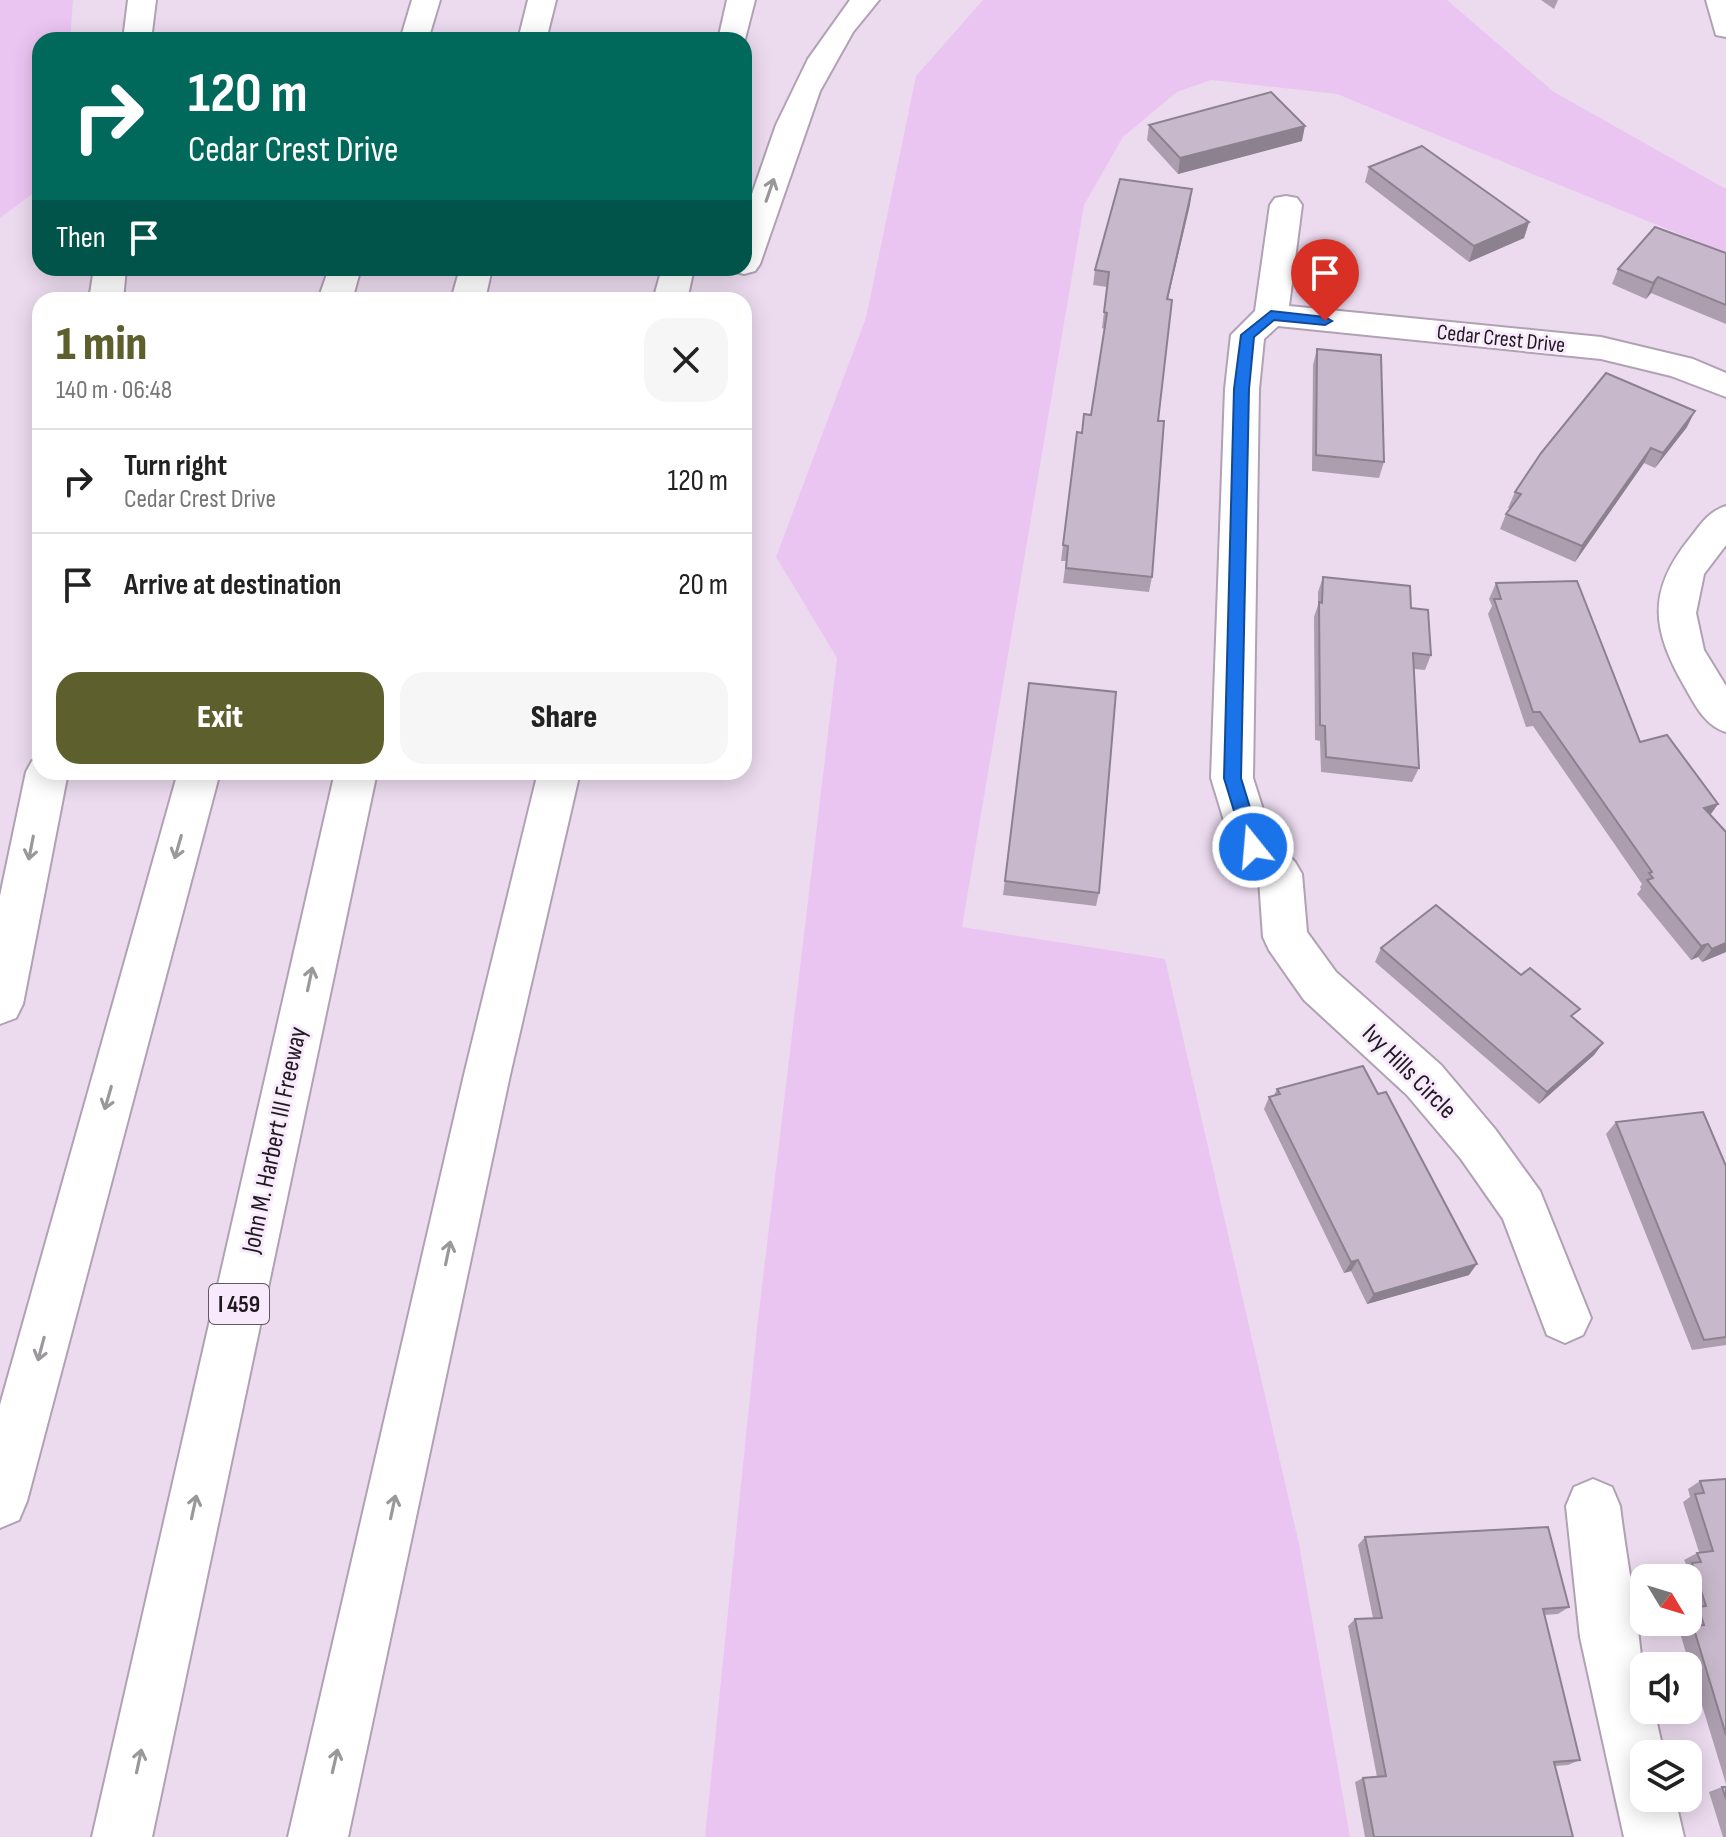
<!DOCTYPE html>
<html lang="en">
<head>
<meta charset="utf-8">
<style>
	:root { --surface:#fff; --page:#f6f6f6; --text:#222; --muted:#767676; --line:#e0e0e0; --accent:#5d5f2d }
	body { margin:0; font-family:"Sofia Sans Condensed",sans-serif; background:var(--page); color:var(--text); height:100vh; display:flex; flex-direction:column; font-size:30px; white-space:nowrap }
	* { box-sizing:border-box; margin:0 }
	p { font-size:26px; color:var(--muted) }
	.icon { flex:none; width:44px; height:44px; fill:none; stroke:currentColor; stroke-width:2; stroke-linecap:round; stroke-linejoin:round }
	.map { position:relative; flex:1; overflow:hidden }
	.drawer { position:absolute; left:32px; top:292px; width:720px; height:488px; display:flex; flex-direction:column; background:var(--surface); border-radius:24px; box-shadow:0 4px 20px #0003 }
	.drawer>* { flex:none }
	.hud { position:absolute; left:32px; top:32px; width:720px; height:244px; border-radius:24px; box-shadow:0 4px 20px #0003; background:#00695c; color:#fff; overflow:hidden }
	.needle { width:52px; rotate:128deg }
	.buttons { position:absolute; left:1630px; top:1564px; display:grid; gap:16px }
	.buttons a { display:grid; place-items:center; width:72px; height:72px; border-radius:16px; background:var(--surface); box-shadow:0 4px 20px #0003; font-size:40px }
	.pin { position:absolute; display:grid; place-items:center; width:68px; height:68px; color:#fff; margin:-82px -34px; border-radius:50% 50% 50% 0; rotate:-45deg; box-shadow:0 0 8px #0007 }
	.pin .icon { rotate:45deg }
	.me { position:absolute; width:88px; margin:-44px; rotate:343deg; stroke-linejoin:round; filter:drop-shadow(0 0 6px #0008) }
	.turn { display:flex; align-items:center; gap:28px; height:168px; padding:0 24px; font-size:36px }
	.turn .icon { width:104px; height:104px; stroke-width:2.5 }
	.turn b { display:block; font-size:56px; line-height:68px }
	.then { display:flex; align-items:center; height:76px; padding:0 24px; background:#0003; gap:16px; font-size:30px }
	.round { display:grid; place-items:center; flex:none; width:84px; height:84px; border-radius:24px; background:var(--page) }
	.headline { display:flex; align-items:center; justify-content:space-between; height:136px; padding:0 24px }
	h1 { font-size:48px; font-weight:800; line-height:60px; color:var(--accent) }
	.primary-button { display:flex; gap:16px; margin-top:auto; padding:16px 24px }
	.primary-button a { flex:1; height:92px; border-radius:24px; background:var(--accent); color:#fff; font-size:32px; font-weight:800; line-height:92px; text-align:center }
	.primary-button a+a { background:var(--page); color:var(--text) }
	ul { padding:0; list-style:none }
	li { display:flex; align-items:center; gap:24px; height:104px; padding:0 24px; border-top:2px solid var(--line) }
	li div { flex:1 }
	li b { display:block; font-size:30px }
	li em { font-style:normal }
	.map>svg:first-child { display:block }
	.green { fill:#ebc5f2 }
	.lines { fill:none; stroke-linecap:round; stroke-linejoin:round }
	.minor-casing { stroke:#b0a1b3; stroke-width:4 }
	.motorway-casing { stroke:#b0a1b3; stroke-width:4 }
	.minor { fill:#fff; fill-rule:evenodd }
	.motorway { fill:#fff; fill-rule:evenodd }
	.wall { fill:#ac9eaf }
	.shaded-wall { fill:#8c818e }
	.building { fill:#c8b8cb; stroke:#8c818e; stroke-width:2 }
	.oneway { stroke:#9a989b }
	.route { fill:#1a73e8; stroke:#114b97; stroke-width:2 }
	.labels { text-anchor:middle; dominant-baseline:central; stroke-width:6; stroke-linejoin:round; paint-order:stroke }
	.far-street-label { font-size:22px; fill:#1f1920; stroke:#f9e9fc }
	.shield { fill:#f9e9fc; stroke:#605762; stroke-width:2 }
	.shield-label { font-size:24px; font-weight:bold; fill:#1f1920 }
	.street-label { font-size:26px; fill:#1f1920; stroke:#f9e9fc }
</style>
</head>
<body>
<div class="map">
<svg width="1726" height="1837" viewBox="0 0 1726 1837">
	<rect width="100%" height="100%" fill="#ecdbef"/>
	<g class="green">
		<polygon points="0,0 73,0 70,40 40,40 40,188 0,218"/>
		<polygon points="983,0 1447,0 1554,92 1726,189 1726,253 1337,94 1211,80 1177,92 1123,137 1084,205 962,927 1165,959 1299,1544 1350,1837 705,1837 757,1328 837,658 776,557 866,318 916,76"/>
	</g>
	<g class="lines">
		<g class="minor-casing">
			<g id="minor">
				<polygon points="1706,0 1726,0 1726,37 1716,35"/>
				<polygon points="1286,196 1297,198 1302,205 1289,306 1601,337 1693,359 1726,373 1726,397 1671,376 1601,359 1278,326 1264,339 1259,389 1253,778 1272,838 1295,862 1302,874 1307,932 1336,972 1441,1065 1495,1129 1540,1191 1591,1318 1583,1335 1565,1343 1547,1335 1503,1219 1461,1159 1407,1095 1304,1000 1269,950 1263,937 1259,880 1238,859 1232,847 1211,778 1225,389 1231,335 1255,311 1270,205 1275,198"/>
				<path d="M1726,506V545L1704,574L1696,613L1704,650L1726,686V732C1706,726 1696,707 1686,689C1652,631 1646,592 1690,538C1701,524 1709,511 1726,506Z"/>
				<path d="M1593,1479L1612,1487L1620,1506C1628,1573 1644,1643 1644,1710H1654L1664,1754H1644V1798H1675L1684,1837H1624L1580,1637L1566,1506L1574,1487Z"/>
			</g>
		</g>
		<g class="motorway-casing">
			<g id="motorway">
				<polygon points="128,0 156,0 151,40 123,40"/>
				<polygon points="412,0 440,0 428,40 400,40"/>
				<polygon points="528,0 556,0 546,40 518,40"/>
				<polygon points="727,0 755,0 744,43 744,40 718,40"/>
				<polygon points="850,0 879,0 853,32 820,91 760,264 755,271 744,274 733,271 730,268 744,268 744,217 776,125 808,59"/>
				<polygon points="94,268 126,268 123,300 89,300"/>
				<polygon points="329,268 361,268 352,300 318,300"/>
				<polygon points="460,268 492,268 485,300 451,300"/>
				<polygon points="662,268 694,268 687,300 653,300"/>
				<polygon points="40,758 40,772 68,772 23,1004 16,1018 0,1024 0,896 26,772 32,761"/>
				<polygon points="178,772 220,772 27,1501 19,1520 0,1528 0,1405"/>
				<polygon points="335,772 377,772 152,1837 92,1837"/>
				<polygon points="538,772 580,772 510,1075 348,1837 288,1837 464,1075"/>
			</g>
		</g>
		<use href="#minor" class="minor"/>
		<use href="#motorway" class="motorway"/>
	</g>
	<g class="wall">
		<polygon points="1541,0 1558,0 1554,9"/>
		<polygon points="1149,125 1302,141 1178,174 1147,140"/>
		<polygon points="1369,167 1529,222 1524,238 1469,262 1365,182"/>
		<polygon points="1192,189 1168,299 1158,421 1152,577 1149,592 1063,583 1066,561 1061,561 1077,432 1082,433 1091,415 1105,329 1102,328 1107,287 1093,285 1095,270"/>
		<polygon points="1726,253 1726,324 1651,293 1646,299 1612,284 1618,269"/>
		<polygon points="1317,349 1384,462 1379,478 1312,471 1313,365"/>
		<polygon points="1687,427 1655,468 1644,463 1575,562 1500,529 1506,514 1510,508 1508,508 1515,492"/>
		<polygon points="1323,577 1411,608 1431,655 1425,670 1414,669 1419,768 1412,782 1321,772 1320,741 1315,740 1314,617 1318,605 1318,592"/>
		<polygon points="1496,583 1640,742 1718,804 1710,815 1726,952 1702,962 1698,957 1691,960 1637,894 1641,889 1640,887 1642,884 1533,726 1526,727 1488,614 1492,606 1489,599"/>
		<polygon points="1029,683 1099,893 1096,906 1003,895"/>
		<polygon points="1381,948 1573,1018 1603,1043 1594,1055 1539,1104 1375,962"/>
		<polygon points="1277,1089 1469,1275 1367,1304 1351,1271 1344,1273 1264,1109 1269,1097 1274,1095"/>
		<polygon points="1616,1122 1726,1166 1726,1345 1692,1350 1606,1134"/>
		<polygon points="1726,1479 1726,1784 1680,1633 1690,1627 1688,1621 1688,1612 1692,1610 1688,1596 1688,1578 1682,1578 1679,1570 1687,1566 1684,1560 1699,1552 1683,1502 1690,1497 1688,1489 1700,1481"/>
		<polygon points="1365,1537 1569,1607 1558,1614 1544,1615 1580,1760 1568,1765 1555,1766 1573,1837 1365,1837 1355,1782 1363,1778 1377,1777 1348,1626 1355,1619 1373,1618 1358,1545"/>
		<polygon points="1722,1787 1726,1787 1726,1837 1723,1837 1709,1792"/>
	</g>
	<g class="shaded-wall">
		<polygon points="1305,126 1302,141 1178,174 1180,158"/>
		<polygon points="1192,189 1190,205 1164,315 1167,299"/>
		<polygon points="1529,222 1524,238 1469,262 1474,246"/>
		<polygon points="1658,277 1651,293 1646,299 1653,283"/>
		<polygon points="1695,411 1687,427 1655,468 1663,453"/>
		<polygon points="1651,448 1644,463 1575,562 1582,546"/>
		<polygon points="1718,804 1708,818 1704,808"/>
		<polygon points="1726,943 1726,952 1702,962 1712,949"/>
		<polygon points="1708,944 1698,957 1691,960 1701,946"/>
		<polygon points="1603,1043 1594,1055 1539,1104 1547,1092"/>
		<polygon points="1358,1260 1351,1271 1344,1273 1351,1262"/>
		<polygon points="1477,1264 1469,1275 1367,1304 1374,1294"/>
	</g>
	<g class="building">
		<polygon points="1271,92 1305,126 1180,158 1149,125"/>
		<polygon points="1422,146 1529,222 1474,246 1369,167"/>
		<polygon points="1120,179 1192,189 1167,299 1172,300 1158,421 1164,421 1152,577 1066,568 1068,546 1063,545 1077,432 1082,433 1084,414 1091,415 1107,313 1104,312 1109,272 1095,270"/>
		<polygon points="1655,227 1726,253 1726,305 1658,277 1653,283 1618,269"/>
		<polygon points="1317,349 1381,355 1384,462 1316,455"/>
		<polygon points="1606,373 1695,411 1663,453 1651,448 1582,546 1506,514 1521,494 1515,492 1541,453"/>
		<polygon points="1323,577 1410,586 1411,608 1428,610 1431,655 1413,653 1419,768 1326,757 1325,726 1320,725 1319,602 1322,603"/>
		<polygon points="1577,581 1640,742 1667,735 1718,804 1704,808 1726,832 1726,943 1712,949 1708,944 1701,946 1647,880 1653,878 1649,873 1652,872 1540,712 1533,712 1494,599 1501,599 1496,583"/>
		<polygon points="1029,683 1116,692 1099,893 1005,881"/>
		<polygon points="1436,905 1521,975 1530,968 1580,1009 1571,1016 1603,1043 1547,1092 1381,948"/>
		<polygon points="1363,1066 1378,1094 1386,1092 1477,1264 1374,1294 1358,1260 1351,1262 1269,1097 1280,1094 1277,1089"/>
		<polygon points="1703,1112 1726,1166 1726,1337 1704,1340 1616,1122"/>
		<polygon points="1726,1479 1726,1735 1693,1626 1704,1625 1698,1607 1706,1606 1692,1563 1701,1562 1697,1553 1713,1551 1695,1494 1704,1493 1700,1481"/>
		<polygon points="1548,1527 1569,1607 1543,1609 1580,1760 1554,1762 1573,1837 1374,1837 1363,1778 1386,1776 1355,1619 1382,1618 1365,1537"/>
		<polygon points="1722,1787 1726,1787 1726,1799"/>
	</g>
	<defs><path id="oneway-shaft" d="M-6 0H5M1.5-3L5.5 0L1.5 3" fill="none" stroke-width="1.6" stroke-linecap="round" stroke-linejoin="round" transform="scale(2)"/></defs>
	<g class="oneway">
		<use href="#oneway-shaft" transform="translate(770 190) rotate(-71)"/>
		<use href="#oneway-shaft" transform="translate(178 847) rotate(106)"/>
		<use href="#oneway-shaft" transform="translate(31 848) rotate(101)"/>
		<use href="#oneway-shaft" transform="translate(310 979) rotate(-78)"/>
		<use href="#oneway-shaft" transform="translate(108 1098) rotate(106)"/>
		<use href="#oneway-shaft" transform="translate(448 1253) rotate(-78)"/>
		<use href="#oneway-shaft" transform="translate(41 1349) rotate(105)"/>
		<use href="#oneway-shaft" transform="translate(194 1507) rotate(-78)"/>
		<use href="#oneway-shaft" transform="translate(393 1507) rotate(-78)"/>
		<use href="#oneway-shaft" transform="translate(139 1761) rotate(-78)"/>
		<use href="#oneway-shaft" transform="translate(335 1761) rotate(-77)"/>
	</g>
	<polygon class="route" points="1271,311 1325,317 1332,321 1325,325 1274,320 1254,337 1249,389 1241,778 1262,847 1253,854 1245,847 1224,778 1234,389 1241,335"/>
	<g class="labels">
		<g class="far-street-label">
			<text transform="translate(1501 339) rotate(6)">Cedar Crest Drive</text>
		</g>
		<rect class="shield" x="209" y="1284" width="60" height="40" rx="6"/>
		<g class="shield-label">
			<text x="239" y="1304">I 459</text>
		</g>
		<g class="street-label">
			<text transform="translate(1409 1072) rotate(45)">Ivy Hills Circle</text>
			<text transform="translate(275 1140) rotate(-78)">John M. Harbert III Freeway</text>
		</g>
	</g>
</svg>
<div class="buttons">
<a><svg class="needle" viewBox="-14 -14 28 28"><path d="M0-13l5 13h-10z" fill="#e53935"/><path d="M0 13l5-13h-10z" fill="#767676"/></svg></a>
<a><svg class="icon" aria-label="sound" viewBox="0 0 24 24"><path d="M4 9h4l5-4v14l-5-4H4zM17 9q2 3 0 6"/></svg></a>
<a><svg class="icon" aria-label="layers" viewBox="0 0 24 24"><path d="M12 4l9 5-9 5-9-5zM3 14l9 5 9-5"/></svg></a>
</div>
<div class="pin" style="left:1325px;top:321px;background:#d93025"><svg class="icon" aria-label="arrive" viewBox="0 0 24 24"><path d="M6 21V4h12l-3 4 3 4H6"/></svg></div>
<svg class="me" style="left:1253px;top:847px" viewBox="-20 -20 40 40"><circle r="17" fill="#1a73e8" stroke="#fff" stroke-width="3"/><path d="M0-11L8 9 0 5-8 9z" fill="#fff"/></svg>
<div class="hud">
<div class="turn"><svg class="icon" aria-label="right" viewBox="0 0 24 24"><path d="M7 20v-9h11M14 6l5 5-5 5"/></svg><div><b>120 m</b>Cedar Crest Drive</div></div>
<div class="then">Then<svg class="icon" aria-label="arrive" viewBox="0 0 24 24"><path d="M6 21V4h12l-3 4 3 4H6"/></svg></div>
</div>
<section class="drawer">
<div class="headline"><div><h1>1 min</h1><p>140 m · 06:48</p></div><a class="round"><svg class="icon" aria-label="close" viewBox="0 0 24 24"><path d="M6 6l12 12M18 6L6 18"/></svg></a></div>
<ul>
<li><svg class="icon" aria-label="right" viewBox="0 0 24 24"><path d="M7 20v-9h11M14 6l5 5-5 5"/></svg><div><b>Turn right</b><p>Cedar Crest Drive</p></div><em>120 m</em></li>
<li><svg class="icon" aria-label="arrive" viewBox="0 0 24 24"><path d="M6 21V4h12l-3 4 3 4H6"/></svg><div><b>Arrive at destination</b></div><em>20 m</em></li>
</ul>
<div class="primary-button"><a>Exit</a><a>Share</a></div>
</section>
</div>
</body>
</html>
